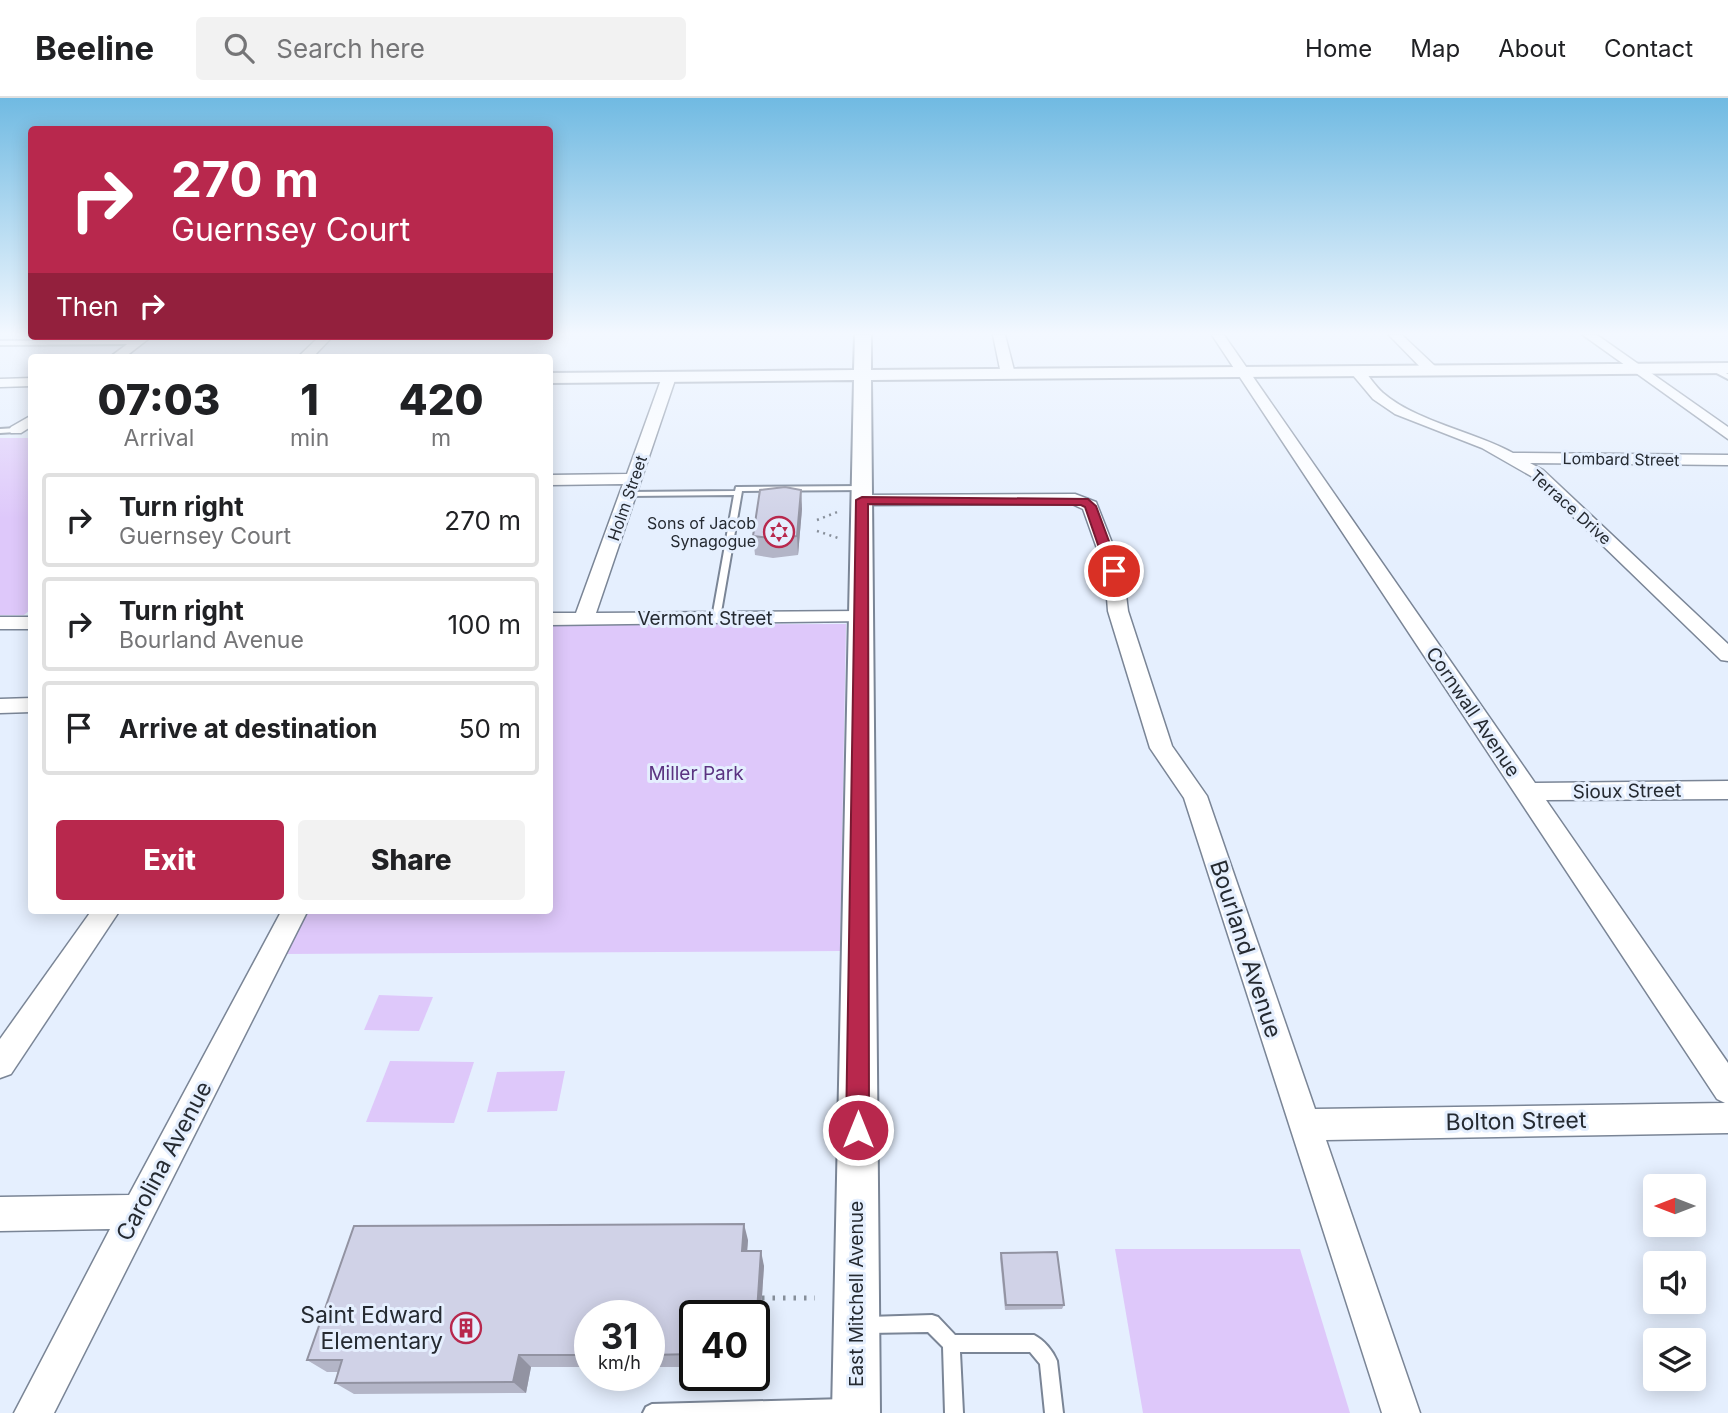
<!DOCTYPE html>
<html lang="en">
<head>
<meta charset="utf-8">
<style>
	:root { --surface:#fff; --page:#f2f2f2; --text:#202124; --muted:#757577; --line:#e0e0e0; --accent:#b8284d }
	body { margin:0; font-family:Inter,sans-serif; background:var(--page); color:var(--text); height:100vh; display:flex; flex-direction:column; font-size:26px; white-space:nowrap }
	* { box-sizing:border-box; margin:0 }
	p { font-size:23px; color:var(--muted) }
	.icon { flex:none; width:38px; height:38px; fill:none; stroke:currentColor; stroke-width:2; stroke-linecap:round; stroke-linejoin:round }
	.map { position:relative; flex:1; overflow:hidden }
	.drawer { position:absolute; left:28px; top:256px; width:525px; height:560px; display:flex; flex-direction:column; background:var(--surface); border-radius:7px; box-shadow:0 4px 18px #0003 }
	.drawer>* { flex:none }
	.top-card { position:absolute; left:28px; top:28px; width:525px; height:214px; border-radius:7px; box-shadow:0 4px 18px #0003; background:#b8284d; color:#fff; overflow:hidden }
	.needle { width:46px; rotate:270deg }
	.tools { position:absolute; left:1643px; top:1076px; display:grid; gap:14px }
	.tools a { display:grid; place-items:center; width:63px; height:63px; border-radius:7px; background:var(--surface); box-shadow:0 4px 18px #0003; font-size:35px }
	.speed { position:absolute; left:574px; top:1202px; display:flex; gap:14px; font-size:35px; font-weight:700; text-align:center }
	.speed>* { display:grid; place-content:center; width:91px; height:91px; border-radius:50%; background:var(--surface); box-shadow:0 4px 18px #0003; line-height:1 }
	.speed small { font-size:18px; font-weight:400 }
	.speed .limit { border:4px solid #111; border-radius:10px; background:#fff; color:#111 }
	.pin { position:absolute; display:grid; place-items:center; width:60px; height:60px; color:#fff; margin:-30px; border:4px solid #fff; border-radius:50%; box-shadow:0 2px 7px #0007 }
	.me { position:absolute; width:77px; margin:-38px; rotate:0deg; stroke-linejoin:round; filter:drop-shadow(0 0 5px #0008) }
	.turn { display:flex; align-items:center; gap:24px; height:147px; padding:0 28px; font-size:32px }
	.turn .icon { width:91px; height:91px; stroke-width:2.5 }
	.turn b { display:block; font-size:49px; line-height:60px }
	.then { display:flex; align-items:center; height:66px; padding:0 28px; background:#0003; gap:14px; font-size:26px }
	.eta { display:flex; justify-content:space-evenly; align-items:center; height:119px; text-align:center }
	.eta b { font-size:42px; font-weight:800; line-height:49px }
	.button { display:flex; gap:14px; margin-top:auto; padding:14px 28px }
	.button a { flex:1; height:80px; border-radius:7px; background:var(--accent); color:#fff; font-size:28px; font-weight:800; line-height:80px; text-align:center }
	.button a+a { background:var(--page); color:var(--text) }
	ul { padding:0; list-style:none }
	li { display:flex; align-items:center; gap:21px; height:94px; margin:0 14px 10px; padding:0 14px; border:4px solid var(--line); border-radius:7px }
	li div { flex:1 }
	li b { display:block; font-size:26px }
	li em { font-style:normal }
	header { display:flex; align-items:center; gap:42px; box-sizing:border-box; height:98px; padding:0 35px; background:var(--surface); border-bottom:2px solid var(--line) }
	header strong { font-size:33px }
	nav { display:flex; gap:38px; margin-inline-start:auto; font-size:24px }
	.search { width:490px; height:63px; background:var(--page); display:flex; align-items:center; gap:18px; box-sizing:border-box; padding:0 24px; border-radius:7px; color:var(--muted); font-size:26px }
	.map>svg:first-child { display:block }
	.green { fill:#dec8fa }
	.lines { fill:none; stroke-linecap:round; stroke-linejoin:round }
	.service-casing { stroke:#7a8596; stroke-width:4 }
	.minor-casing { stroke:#7a8596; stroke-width:3 }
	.tertiary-casing { stroke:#7a8596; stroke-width:4 }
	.path-far1 { stroke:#868e99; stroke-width:2.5; stroke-dasharray:2 4.5; stroke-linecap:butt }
	.path { stroke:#868e99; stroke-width:5; stroke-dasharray:2.5 8; stroke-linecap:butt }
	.service { fill:#fff; fill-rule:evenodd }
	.minor { fill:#fff; fill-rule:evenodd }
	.tertiary { fill:#fff; fill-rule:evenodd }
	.wall { fill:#b3b5c7 }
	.shaded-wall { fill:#9293a2 }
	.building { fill:#d0d2e7; stroke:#9293a2; stroke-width:2 }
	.route { fill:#b8284d; stroke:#781a32; stroke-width:2 }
	.labels { text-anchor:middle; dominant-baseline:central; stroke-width:6; stroke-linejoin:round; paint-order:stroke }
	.far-street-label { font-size:16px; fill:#252a31; stroke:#e5effe }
	.far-poi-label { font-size:16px; fill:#252a31; stroke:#e5effe; text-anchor:end }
	.street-label { font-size:19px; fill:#252a31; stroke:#e5effe }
	.park-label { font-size:19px; fill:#5b3381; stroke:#e5effe }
	.near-street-label { font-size:23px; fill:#252a31; stroke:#e5effe }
	.near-poi-label { font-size:23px; fill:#252a31; stroke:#e5effe; text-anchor:end }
</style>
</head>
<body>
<header>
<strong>Beeline</strong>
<div class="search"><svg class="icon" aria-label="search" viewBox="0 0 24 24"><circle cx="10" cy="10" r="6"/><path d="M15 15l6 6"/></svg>Search here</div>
<nav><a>Home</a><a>Map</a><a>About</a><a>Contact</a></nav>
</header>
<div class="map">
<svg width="1728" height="1315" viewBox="0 0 1728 1315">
	<rect width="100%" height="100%" fill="#e5effe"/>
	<g class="green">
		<polygon points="0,340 31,340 32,510 24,517 0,517"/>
		<polygon points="846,526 840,853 286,856 308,812 550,812 550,527"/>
		<polygon points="379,897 433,899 419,933 364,932"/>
		<polygon points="390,963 474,964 454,1025 366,1024"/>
		<polygon points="565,973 557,1013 487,1014 497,974"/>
		<polygon points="1115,1151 1300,1151 1350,1315 1143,1315"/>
	</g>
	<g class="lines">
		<g class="service-casing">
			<g id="service">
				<polygon points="0,243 138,242 141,244 138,246 0,247"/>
				<polygon points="1709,269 1713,269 1728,276 1728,281 1709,271"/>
				<polygon points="0,331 16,330 19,332 16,334 0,335"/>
				<polygon points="862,388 866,390 865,392 742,393 720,520 716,523 712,520 734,397 629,398 625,396 629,394 735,393 736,389 739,389"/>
				<path d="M932,1217L938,1219L955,1237H1034C1044,1242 1053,1253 1057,1263L1063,1315H1045L1040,1266L1030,1254H960L963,1315H945L943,1249L928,1234L868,1235L862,1233L860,1227L862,1221L868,1219Z"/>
				<polygon points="845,1301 851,1304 854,1310 852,1315 643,1315 646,1309 652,1306"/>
			</g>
		</g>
		<g class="minor-casing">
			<g id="minor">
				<polygon points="993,237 1005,237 1015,276 1013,279 1003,279 1001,276"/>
				<polygon points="1212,237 1224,237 1535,685 1728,683 1728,701 1546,702 1728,965 1728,1035 1326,1042 1420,1315 1382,1315 1184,700 1150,650 1108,513 1105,473 1083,411 1072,406 862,407 854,402 862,397 1075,396 1096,404 1123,473 1128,513 1172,648 1207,698 1315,1011 1725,1005 1717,1001"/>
				<polygon points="1389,237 1402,237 1436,269 1436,275 1426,275"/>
				<polygon points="1583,237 1597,237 1728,329 1728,341"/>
				<polygon points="138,238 152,238 125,259 110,259"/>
				<polygon points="320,238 333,238 313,259 298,259"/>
				<path d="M1357,269L1362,270C1369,278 1375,288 1383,295C1415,323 1475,334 1513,355L1728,357V367L1530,365L1543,372L1728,546V563L1721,562L1531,378L1482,350L1395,316L1373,301L1352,276L1350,273Z"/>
				<polygon points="669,275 676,279 596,515 861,513 871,519 868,523 550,527 550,515 576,515 623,386 550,387 550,377 627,376 662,279"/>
				<polygon points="32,280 32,288 0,289 0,281"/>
				<polygon points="32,317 32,328 21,335 11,335 9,332 11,329"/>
				<rect x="0" y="519" width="32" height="12"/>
				<polygon points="32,600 32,614 0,615 0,601"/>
				<polygon points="92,812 120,812 11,976 0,980 0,941"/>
				<polygon points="282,812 308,812 54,1315 14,1315 110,1131 0,1133 0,1099 129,1097"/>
			</g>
		</g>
		<g class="tertiary-casing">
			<polygon id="tertiary" points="855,237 871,237 871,272 1728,265 1728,275 871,282 880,1315 832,1315 854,282 550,285 550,275 854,272"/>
		</g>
		<g class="path-far1">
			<polyline points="817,422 840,413"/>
			<polyline points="817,433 841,441"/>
		</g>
		<polyline class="path" points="762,1200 815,1200"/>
		<use href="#service" class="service"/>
		<use href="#minor" class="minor"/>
		<use href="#tertiary" class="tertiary"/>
	</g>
	<g class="wall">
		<polygon points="801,392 802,411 798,457 773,460 755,457 753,438"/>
		<polygon points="748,1142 747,1153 764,1168 759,1242 754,1242 754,1218 695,1218 695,1269 649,1269 649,1218 590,1218 590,1269 531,1269 526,1295 354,1296 335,1285 338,1274 327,1274 307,1262"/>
		<polygon points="1001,1155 1064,1207 1062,1211 1005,1212 1000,1160"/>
	</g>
	<g class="shaded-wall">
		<polygon points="801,392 802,411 798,457 797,438"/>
		<polygon points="744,1126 748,1142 746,1168 742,1153"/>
		<polygon points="761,1153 764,1168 759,1242 756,1229"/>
		<polygon points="519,1257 531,1269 526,1295 513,1284"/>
	</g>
	<g class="building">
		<polygon points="785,389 801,392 797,438 771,440 753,438 760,392"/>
		<polygon points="744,1126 742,1153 761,1153 756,1229 754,1229 754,1218 695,1218 695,1256 649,1257 649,1218 590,1218 590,1257 519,1257 513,1284 335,1285 342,1262 307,1262 354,1128"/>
		<polygon points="1057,1154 1064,1207 1006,1207 1001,1155"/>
	</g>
	<linearGradient id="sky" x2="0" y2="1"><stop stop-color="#70bae2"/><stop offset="0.56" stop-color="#f3f8ff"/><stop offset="1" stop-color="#f3f8ff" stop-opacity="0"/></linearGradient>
	<rect width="1728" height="421" fill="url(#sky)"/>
	<polygon class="route" points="862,399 1088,401 1096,408 1120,473 1114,477 1107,473 1085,409 1081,407 868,406 869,1032 865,1040 858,1043 850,1040 846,1032 856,402"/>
	<defs>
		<g id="synagogue-ring" transform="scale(1.575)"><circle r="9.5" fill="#e5effe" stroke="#b8284d" stroke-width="1.5"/><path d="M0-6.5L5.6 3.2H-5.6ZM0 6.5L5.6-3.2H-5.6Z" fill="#b8284d"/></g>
		<g id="building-ring" transform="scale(1.575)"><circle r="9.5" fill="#e5effe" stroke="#b8284d" stroke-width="1.5"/><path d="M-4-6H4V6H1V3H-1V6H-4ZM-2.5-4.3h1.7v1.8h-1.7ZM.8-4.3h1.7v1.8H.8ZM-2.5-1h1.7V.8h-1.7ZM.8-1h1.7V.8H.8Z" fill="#b8284d"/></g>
	</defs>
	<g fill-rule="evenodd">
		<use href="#synagogue-ring" x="779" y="434"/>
		<use href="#building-ring" x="466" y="1230"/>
	</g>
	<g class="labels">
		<g class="far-street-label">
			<text transform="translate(1621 361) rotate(1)">Lombard Street</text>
			<text transform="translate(627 400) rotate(-71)">Holm Street</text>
			<text transform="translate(1571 409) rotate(42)">Terrace Drive</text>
		</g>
		<g class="far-poi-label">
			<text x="756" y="425">Sons of Jacob<tspan x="756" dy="18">Synagogue</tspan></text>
		</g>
		<g class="street-label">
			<text x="705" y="520">Vermont Street</text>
			<text transform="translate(1473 614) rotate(56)">Cornwall Avenue</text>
			<text transform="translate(1627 693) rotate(-1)">Sioux Street</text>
			<text transform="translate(856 1196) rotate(-90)">East Mitchell Avenue</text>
		</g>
		<g class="park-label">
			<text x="696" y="675">Miller Park</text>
		</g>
		<g class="near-street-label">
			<text transform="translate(1246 851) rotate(72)">Bourland Avenue</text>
			<text transform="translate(1516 1023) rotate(-1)">Bolton Street</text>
			<text transform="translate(164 1063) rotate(-62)">Carolina Avenue</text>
		</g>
		<g class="near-poi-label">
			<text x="443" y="1217">Saint Edward<tspan x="443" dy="26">Elementary</tspan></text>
		</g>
	</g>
</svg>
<div class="tools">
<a><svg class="needle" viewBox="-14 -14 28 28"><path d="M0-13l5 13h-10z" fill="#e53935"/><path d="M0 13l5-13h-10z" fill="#757577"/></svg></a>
<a><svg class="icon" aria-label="sound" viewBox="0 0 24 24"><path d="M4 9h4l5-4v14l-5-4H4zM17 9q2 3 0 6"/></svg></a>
<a><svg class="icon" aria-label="layers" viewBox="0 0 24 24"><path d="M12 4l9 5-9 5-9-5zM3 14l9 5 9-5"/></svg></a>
</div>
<div class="speed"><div>31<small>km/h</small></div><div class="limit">40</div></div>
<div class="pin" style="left:1114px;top:473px;background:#d93025"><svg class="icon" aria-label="arrive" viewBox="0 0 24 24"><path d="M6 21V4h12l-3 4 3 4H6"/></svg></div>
<svg class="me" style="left:858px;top:1032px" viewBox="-20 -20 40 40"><circle r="17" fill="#b8284d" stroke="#fff" stroke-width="3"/><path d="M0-11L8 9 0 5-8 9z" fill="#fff"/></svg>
<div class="top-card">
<div class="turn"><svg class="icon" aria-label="right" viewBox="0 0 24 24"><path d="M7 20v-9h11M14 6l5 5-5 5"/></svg><div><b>270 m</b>Guernsey Court</div></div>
<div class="then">Then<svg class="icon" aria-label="right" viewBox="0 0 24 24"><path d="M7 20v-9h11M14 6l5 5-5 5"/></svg></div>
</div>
<section class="drawer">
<div class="eta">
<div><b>07:03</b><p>Arrival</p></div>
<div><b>1</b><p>min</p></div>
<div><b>420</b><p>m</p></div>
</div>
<ul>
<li><svg class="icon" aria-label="right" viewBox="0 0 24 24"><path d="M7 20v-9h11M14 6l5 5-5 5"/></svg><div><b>Turn right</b><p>Guernsey Court</p></div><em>270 m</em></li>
<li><svg class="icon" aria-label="right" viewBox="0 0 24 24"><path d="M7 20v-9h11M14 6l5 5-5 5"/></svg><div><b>Turn right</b><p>Bourland Avenue</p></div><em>100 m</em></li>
<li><svg class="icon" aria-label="arrive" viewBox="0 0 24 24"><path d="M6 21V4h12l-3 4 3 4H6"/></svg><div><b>Arrive at destination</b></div><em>50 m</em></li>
</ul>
<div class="button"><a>Exit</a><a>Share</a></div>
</section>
</div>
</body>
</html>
